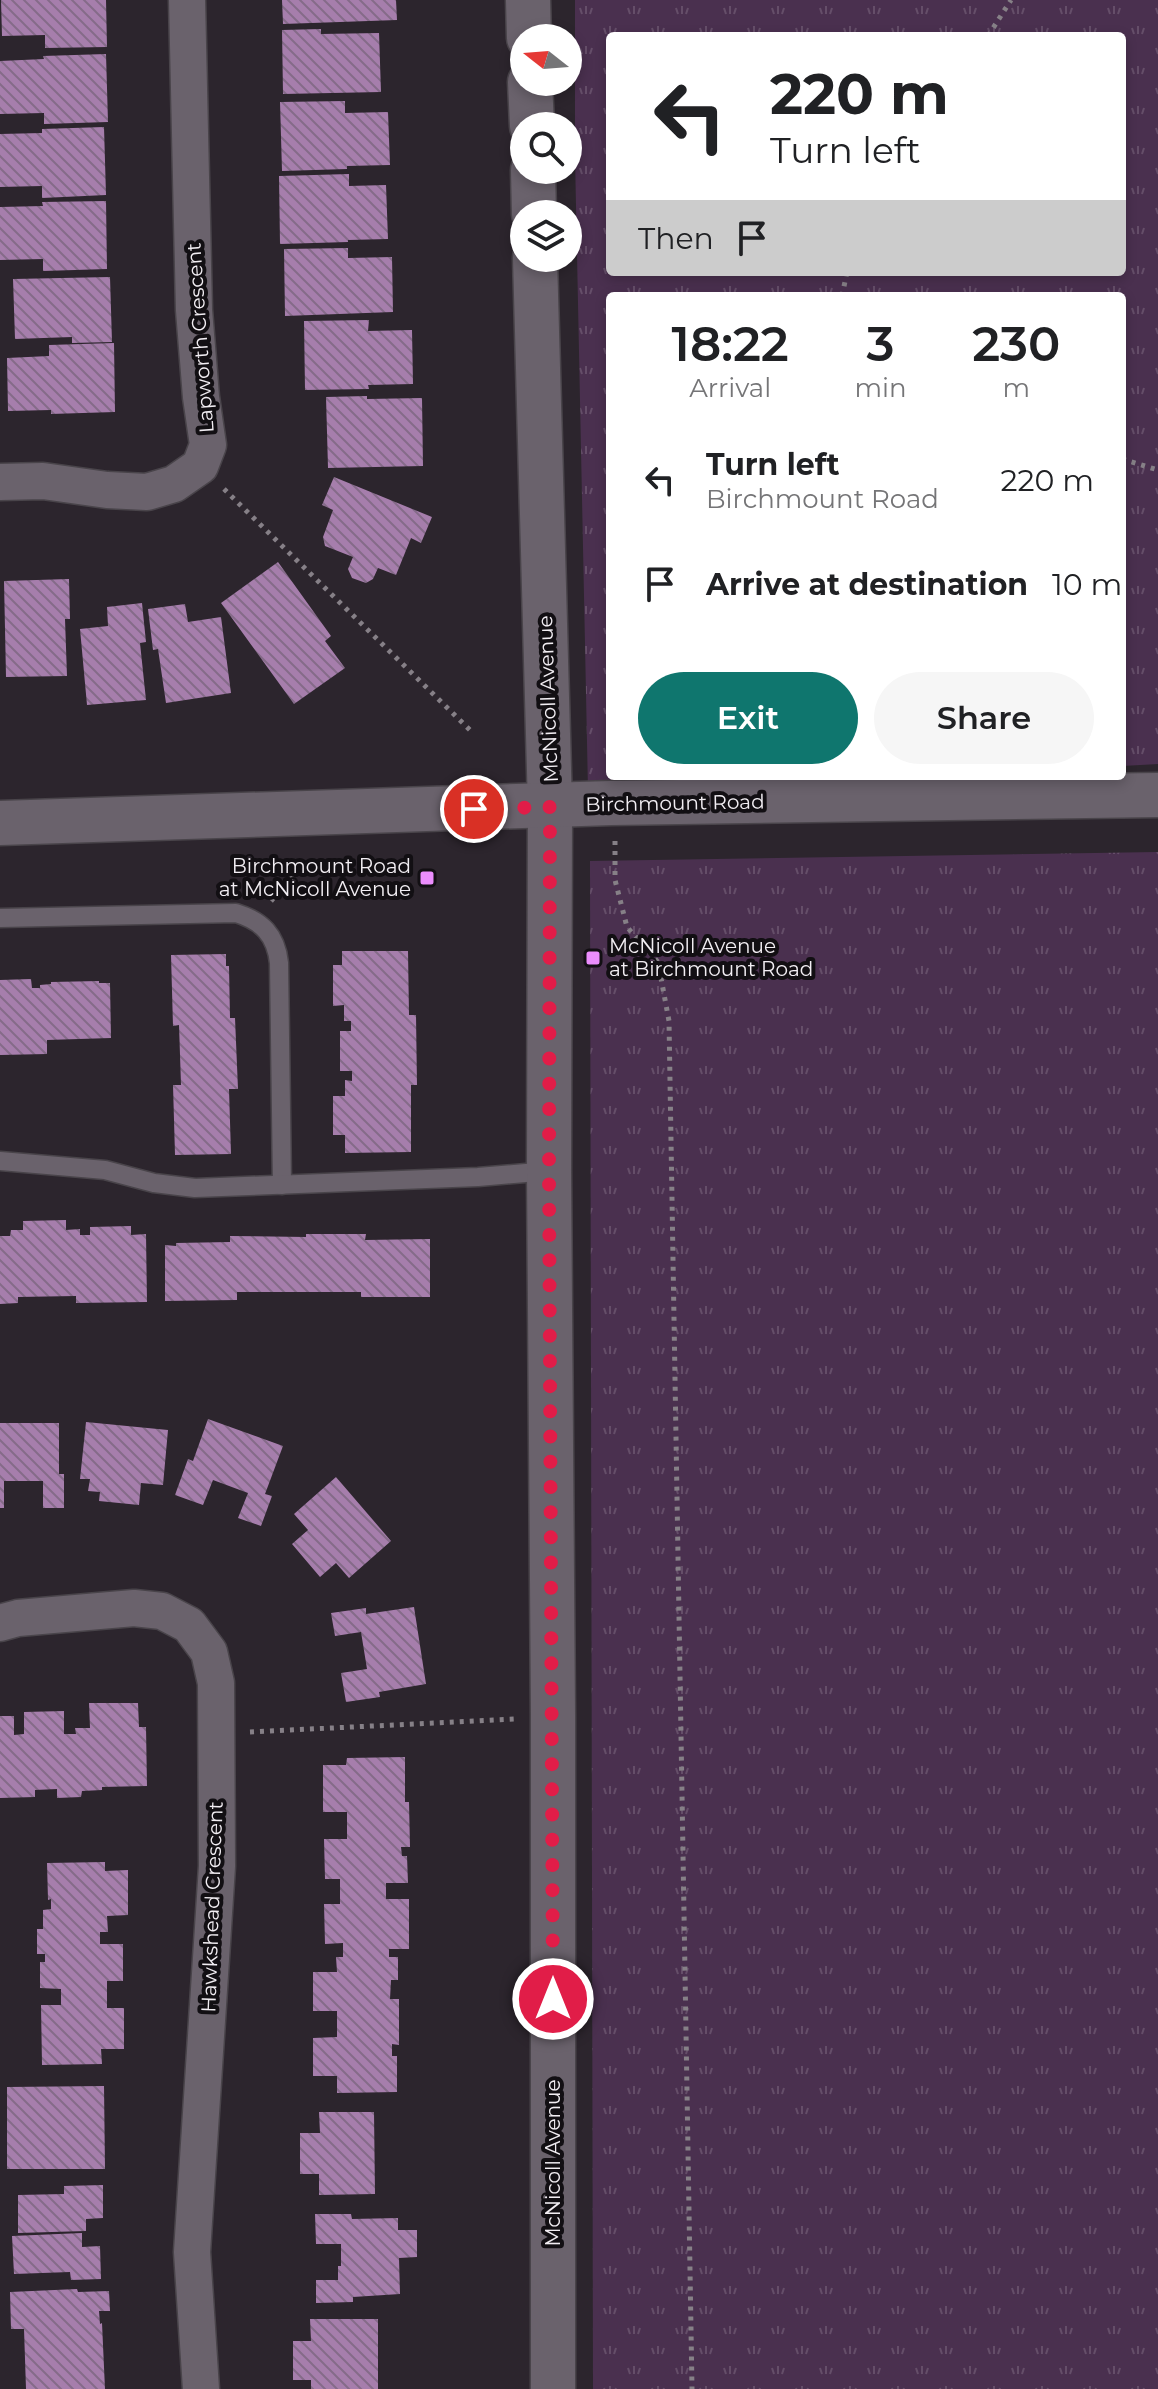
<!DOCTYPE html>
<html lang="en">
<head>
<meta charset="utf-8">
<style>
	:root { --surface:#fff; --page:#f6f6f6; --text:#202124; --muted:#757577; --accent:#0f766e }
	body { margin:0; font-family:Montserrat,sans-serif; background:var(--page); color:var(--text); height:100vh; display:flex; flex-direction:column; font-size:30px; white-space:nowrap }
	* { box-sizing:border-box; margin:0 }
	p { font-size:26px; color:var(--muted) }
	.icon { flex:none; width:44px; height:44px; fill:none; stroke:currentColor; stroke-width:2; stroke-linecap:round; stroke-linejoin:round }
	.map { position:relative; flex:1; overflow:hidden }
	.sheet { position:absolute; left:606px; top:292px; width:520px; height:488px; display:flex; flex-direction:column; background:var(--surface); border-radius:8px; box-shadow:0 4px 12px #0003 }
	.sheet>* { flex:none }
	.banner { position:absolute; left:606px; top:32px; width:520px; height:244px; border-radius:8px; box-shadow:0 4px 12px #0003; background:#fff; color:var(--text); overflow:hidden }
	.needle { width:52px; rotate:287deg }
	.controls { position:absolute; left:510px; top:24px; display:grid; gap:16px }
	.controls a { display:grid; place-items:center; width:72px; height:72px; border-radius:50%; background:var(--surface); box-shadow:0 4px 12px #0003; font-size:40px }
	.pin { position:absolute; display:grid; place-items:center; width:68px; height:68px; color:#fff; margin:-34px; border:4px solid #fff; border-radius:50%; box-shadow:0 2px 8px #0007 }
	.me { position:absolute; width:88px; margin:-44px; rotate:0deg; stroke-linejoin:round; filter:drop-shadow(0 0 6px #0008) }
	.turn { display:flex; align-items:center; gap:28px; height:168px; padding:0 32px; font-size:36px }
	.turn .icon { width:104px; height:104px; stroke-width:2.5 }
	.turn b { display:block; font-size:56px; line-height:68px }
	.then { display:flex; align-items:center; height:76px; padding:0 32px; background:#0003; gap:16px; font-size:30px }
	.eta { display:flex; justify-content:space-evenly; align-items:center; height:136px; text-align:center }
	.eta b { font-size:48px; font-weight:600; line-height:56px }
	.button { display:flex; gap:16px; margin-top:auto; padding:16px 32px }
	.button a { flex:1; height:92px; border-radius:48px; background:var(--accent); color:#fff; font-size:32px; font-weight:600; line-height:92px; text-align:center }
	.button a+a { background:var(--page); color:var(--text) }
	ul { padding:0; list-style:none }
	li { display:flex; align-items:center; gap:24px; height:104px; padding:0 32px }
	li div { flex:1 }
	li b { display:block; font-size:30px }
	li em { font-style:normal }
	.map>svg:first-child { display:block }
	.grass { fill:url(#grass-tufts); fill-rule:evenodd }
	.building { fill:url(#building-back-hatch) }
	.lines { fill:none; stroke-linecap:round; stroke-linejoin:round }
	.lane-casing { stroke:#49444a; stroke-width:21 }
	.street-casing { stroke:#49444a; stroke-width:39 }
	.secondary-casing { stroke:#49444a; stroke-width:47 }
	.path { stroke:#868087; stroke-width:5; stroke-dasharray:4 6; stroke-linecap:butt }
	.lane { stroke:#6a626c; stroke-width:18 }
	.street { stroke:#6a626c; stroke-width:36 }
	.secondary { stroke:#6a626c; stroke-width:44 }
	.route { stroke:#e11d48; stroke-width:14; stroke-dasharray:0 25.2 }
	.poi-dot { fill:#eb8dfc; stroke:#120f13; stroke-width:3 }
	.labels { text-anchor:middle; dominant-baseline:central; stroke-width:8; stroke-linejoin:round; paint-order:stroke }
	.street-label { font-size:20px; fill:#f2eef3; stroke:#120f13 }
	.poi-label { font-size:20px; fill:#f2eef3; stroke:#120f13; text-anchor:end }
</style>
</head>
<body>
<div class="map">
<svg width="1158" height="2389" viewBox="0 0 1158 2389">
	<defs>
		<pattern id="grass-tufts" width="24" height="20" patternUnits="userSpaceOnUse" patternTransform="scale(2)"><rect width="24" height="20" fill="#4a304f"/><path d="M3 7l-1-3M5 7V3M7 7l1-3M15 17l-1-3M17 17v-4M19 17l1-3" fill="none" stroke="#654e69"/></pattern>
		<pattern id="building-back-hatch" width="6" height="6" patternUnits="userSpaceOnUse" patternTransform="scale(2)"><rect width="6" height="6" fill="#a67eac"/><path d="M-1 5l2 2M0 0l6 6M5-1l2 2" fill="none" stroke="#856b89"/></pattern>
	</defs>
	<rect width="100%" height="100%" fill="#2c252d"/>
	<g class="grass">
		<path d="M575,0H1158V764L1122,766V296H610V776H903L588,790L575,156ZM610,36H1122V272H610Z"/>
		<polygon points="1158,852 1158,2389 593,2389 590,861"/>
	</g>
	<g class="building">
		<polygon points="1,0 106,0 107,47 45,48 45,35 2,36"/>
		<polygon points="282,0 396,0 397,20 283,24"/>
		<polygon points="321,29 321,34 379,33 381,92 283,94 282,30"/>
		<polygon points="106,54 108,122 44,124 44,113 0,114 0,61 44,59 43,56"/>
		<polygon points="345,101 345,113 388,112 390,165 347,166 347,169 282,171 280,102"/>
		<polygon points="104,127 106,195 42,198 42,186 0,187 0,134 42,133 42,129"/>
		<polygon points="349,174 349,186 386,185 388,239 348,240 348,242 280,244 279,176"/>
		<polygon points="106,201 107,269 43,271 43,259 0,260 0,207 43,206 42,202"/>
		<polygon points="348,248 348,258 392,257 393,312 285,316 284,249"/>
		<polygon points="110,277 112,342 72,343 72,337 15,339 13,279"/>
		<polygon points="369,320 368,331 412,330 413,384 368,385 369,389 305,390 304,321"/>
		<polygon points="114,343 115,412 51,414 51,410 8,411 7,358 49,356 49,345"/>
		<polygon points="367,396 367,399 422,398 423,466 328,468 326,397"/>
		<polygon points="334,477 432,517 421,543 411,538 396,575 378,568 373,579 366,583 352,578 348,569 353,557 325,546 323,537 333,510 322,505"/>
		<polygon points="278,562 331,636 325,641 345,668 294,704 221,603"/>
		<polygon points="69,579 70,619 65,619 67,676 6,677 4,581"/>
		<polygon points="142,603 146,642 140,643 146,700 87,705 80,629 108,626 107,607"/>
		<polygon points="185,604 188,622 221,617 231,693 166,703 158,649 153,650 148,609"/>
		<polygon points="342,951 408,951 409,1015 416,1015 417,1085 411,1085 411,1152 345,1153 345,1135 333,1135 333,1096 345,1096 345,1080 352,1081 352,1071 340,1071 340,1031 351,1031 351,1021 344,1021 344,1005 333,1006 333,965 342,965"/>
		<polygon points="226,954 226,966 229,966 230,1018 235,1018 238,1089 229,1089 231,1154 175,1155 173,1085 181,1085 179,1025 173,1026 171,955"/>
		<polygon points="31,979 32,988 40,988 40,985 51,984 51,982 99,981 99,983 110,983 111,1038 47,1040 47,1054 0,1055 0,980"/>
		<polygon points="66,1220 66,1230 80,1229 80,1235 90,1235 90,1227 131,1226 131,1235 146,1234 147,1302 76,1303 76,1296 18,1297 18,1303 0,1304 0,1236 10,1236 11,1230 23,1230 23,1221"/>
		<polygon points="306,1234 366,1234 365,1240 430,1239 430,1297 361,1297 361,1292 237,1292 237,1300 165,1301 165,1245 176,1246 176,1243 230,1242 230,1236 306,1237"/>
		<polygon points="208,1419 283,1446 265,1494 272,1496 261,1526 238,1518 248,1493 213,1480 203,1505 175,1495 188,1459 193,1461"/>
		<polygon points="86,1422 168,1430 163,1485 141,1483 139,1505 99,1501 100,1492 88,1491 90,1479 80,1479"/>
		<polygon points="0,1423 59,1423 59,1474 64,1474 64,1508 43,1508 43,1481 4,1481 4,1508 0,1508"/>
		<polygon points="336,1477 391,1541 349,1578 336,1563 320,1577 292,1544 308,1530 294,1514"/>
		<polygon points="414,1607 426,1684 379,1692 380,1697 346,1702 341,1673 367,1669 361,1632 335,1636 331,1613 366,1608 366,1614"/>
		<polygon points="89,1703 138,1703 139,1727 146,1727 147,1786 102,1787 102,1790 82,1791 81,1797 57,1798 57,1789 35,1790 35,1797 0,1798 0,1716 14,1716 14,1735 24,1734 24,1712 64,1711 64,1734 76,1734 75,1728 90,1728"/>
		<polygon points="405,1757 405,1802 409,1802 410,1847 401,1847 402,1856 407,1856 408,1883 386,1883 386,1899 409,1899 409,1949 389,1949 389,1957 398,1957 398,1980 391,1980 390,1999 399,1999 399,2045 392,2044 392,2056 397,2056 397,2092 337,2093 337,2076 313,2076 313,2038 337,2037 337,2011 313,2011 313,1972 337,1972 336,1957 343,1957 343,1943 325,1944 324,1904 340,1904 340,1879 325,1879 324,1839 347,1839 347,1812 323,1812 323,1765 346,1765 347,1758"/>
		<polygon points="105,1862 105,1871 128,1870 128,1915 107,1916 108,1932 100,1932 100,1944 123,1944 123,1981 107,1981 107,2008 124,2008 124,2049 101,2049 102,2064 42,2065 41,2005 61,2005 61,1989 40,1988 40,1962 45,1962 45,1954 37,1954 37,1929 43,1929 43,1910 51,1909 51,1899 48,1900 47,1863"/>
		<polygon points="104,2086 105,2169 7,2169 7,2087"/>
		<polygon points="319,2112 374,2112 375,2194 319,2195 319,2174 300,2174 300,2133 320,2133"/>
		<polygon points="103,2185 103,2218 86,2219 86,2231 18,2233 18,2195 64,2194 64,2186"/>
		<polygon points="315,2214 351,2214 352,2219 398,2218 398,2230 417,2230 417,2257 399,2258 400,2294 353,2297 353,2302 316,2303 316,2280 338,2280 338,2266 341,2266 341,2244 316,2244"/>
		<polygon points="82,2233 82,2247 100,2246 101,2279 71,2280 70,2272 14,2274 12,2236"/>
		<polygon points="77,2289 78,2292 109,2291 110,2311 99,2311 100,2324 102,2323 105,2389 26,2389 24,2329 11,2329 10,2292"/>
		<polygon points="310,2319 378,2319 378,2389 311,2389 311,2380 293,2380 293,2341 311,2341"/>
	</g>
	<g class="lines">
		<g class="lane-casing">
			<g id="lane">
				<path d="M0,918L236,913C262,921 276,935 279,963L282,1185"/>
				<polyline points="0,1161 105,1170 154,1183 195,1188 478,1177 549,1171"/>
			</g>
		</g>
		<g class="street-casing">
			<g id="street">
				<polyline points="0,482 43,481 107,490 147,492 174,484 200,466 208,445 201,397 194,310 187,0"/>
				<polyline points="0,1623 18,1618 134,1608 162,1611 189,1625 209,1652 216,1683 217,1866 192,2252 201,2389"/>
			</g>
		</g>
		<g class="secondary-casing">
			<g id="secondary">
				<polyline points="528,0 529,38"/>
				<polyline points="530,82 532,126"/>
				<polyline points="533,170 534,214"/>
				<polyline points="535,258 550,807 549,1171 553,1716 553,2389"/>
				<polyline points="0,823 611,803 1158,795"/>
			</g>
		</g>
		<g class="path">
			<polyline points="988,36 1011,0"/>
			<polyline points="842,296 847,272"/>
			<polyline points="1122,459 1158,470"/>
			<polyline points="224,489 474,734"/>
			<polyline points="615,841 615,880 627,927 658,962 669,1021 692,2389"/>
			<polyline points="271,901 295,873"/>
			<polyline points="250,1732 515,1719"/>
		</g>
		<use href="#lane" class="lane"/>
		<use href="#street" class="street"/>
		<use href="#secondary" class="secondary"/>
	</g>
	<g class="lines">
		<polyline class="route" points="474,809 550,807 549,1171 553,1999"/>
	</g>
	<g class="poi-dot">
		<rect x="419" y="870" width="16" height="16" rx="4"/>
		<rect x="585" y="950" width="16" height="16" rx="4"/>
	</g>
	<g class="labels">
		<g class="street-label">
			<text transform="translate(200 338) rotate(-94)">Lapworth Crescent</text>
			<text transform="translate(548 699) rotate(-92)">McNicoll Avenue</text>
			<text transform="translate(675 803) rotate(-1)">Birchmount Road</text>
			<text transform="translate(212 1907) rotate(-88)">Hawkshead Crescent</text>
			<text transform="translate(553 2163) rotate(-90)">McNicoll Avenue</text>
		</g>
		<g class="poi-label">
			<text x="411" y="866">Birchmount Road<tspan x="411" dy="23">at McNicoll Avenue</tspan></text>
			<text x="609" y="946" text-anchor="start">McNicoll Avenue<tspan x="609" dy="23">at Birchmount Road</tspan></text>
		</g>
	</g>
</svg>
<div class="controls">
<a><svg class="needle" viewBox="-14 -14 28 28"><path d="M0-13l5 13h-10z" fill="#e53935"/><path d="M0 13l5-13h-10z" fill="#757577"/></svg></a>
<a><svg class="icon" aria-label="search" viewBox="0 0 24 24"><circle cx="10" cy="10" r="6"/><path d="M15 15l6 6"/></svg></a>
<a><svg class="icon" aria-label="layers" viewBox="0 0 24 24"><path d="M12 4l9 5-9 5-9-5zM3 14l9 5 9-5"/></svg></a>
</div>
<div class="pin" style="left:474px;top:809px;background:#d93025"><svg class="icon" aria-label="arrive" viewBox="0 0 24 24"><path d="M6 21V4h12l-3 4 3 4H6"/></svg></div>
<svg class="me" style="left:553px;top:1999px" viewBox="-20 -20 40 40"><circle r="17" fill="#e11d48" stroke="#fff" stroke-width="3"/><path d="M0-11L8 9 0 5-8 9z" fill="#fff"/></svg>
<div class="banner">
<div class="turn"><svg class="icon" aria-label="left" viewBox="0 0 24 24"><path d="M17 20v-9H6M10 6l-5 5 5 5"/></svg><div><b>220 m</b>Turn left</div></div>
<div class="then">Then<svg class="icon" aria-label="arrive" viewBox="0 0 24 24"><path d="M6 21V4h12l-3 4 3 4H6"/></svg></div>
</div>
<section class="sheet">
<div class="eta">
<div><b>18:22</b><p>Arrival</p></div>
<div><b>3</b><p>min</p></div>
<div><b>230</b><p>m</p></div>
</div>
<ul>
<li><svg class="icon" aria-label="left" viewBox="0 0 24 24"><path d="M17 20v-9H6M10 6l-5 5 5 5"/></svg><div><b>Turn left</b><p>Birchmount Road</p></div><em>220 m</em></li>
<li><svg class="icon" aria-label="arrive" viewBox="0 0 24 24"><path d="M6 21V4h12l-3 4 3 4H6"/></svg><div><b>Arrive at destination</b></div><em>10 m</em></li>
</ul>
<div class="button"><a>Exit</a><a>Share</a></div>
</section>
</div>
</body>
</html>
